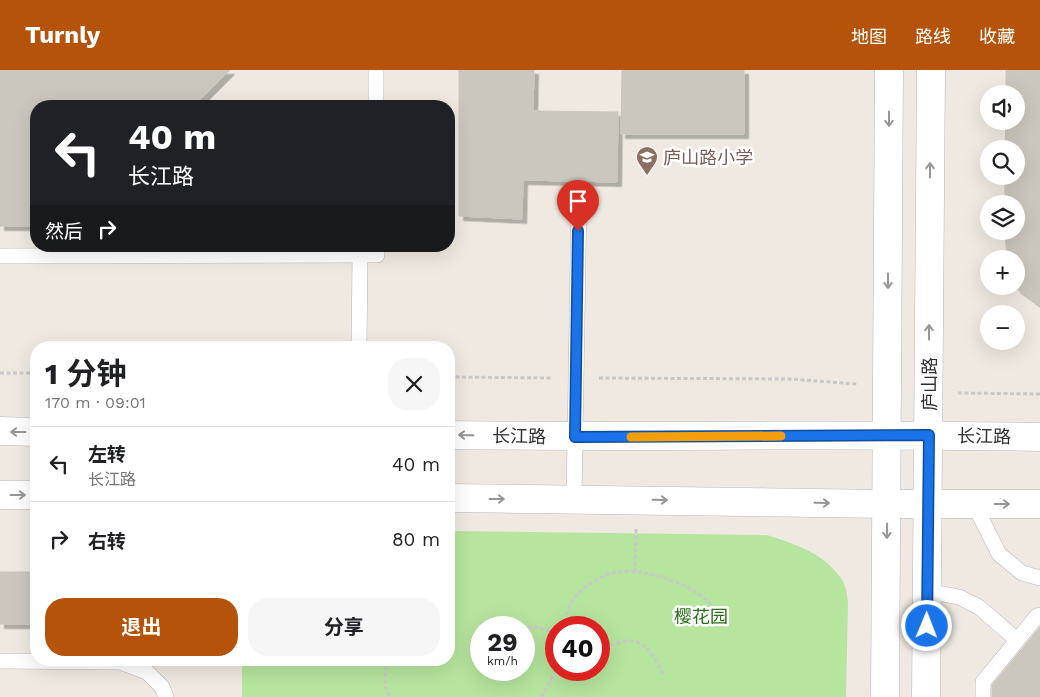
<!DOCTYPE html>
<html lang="zh">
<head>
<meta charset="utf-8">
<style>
	:root { --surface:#fff; --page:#f6f6f6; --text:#202124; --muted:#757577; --line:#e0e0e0; --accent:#b45309 }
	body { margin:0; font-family:"Work Sans","Noto Sans SC",sans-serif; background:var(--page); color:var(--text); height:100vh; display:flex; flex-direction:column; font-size:19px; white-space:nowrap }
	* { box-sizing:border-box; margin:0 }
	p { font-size:16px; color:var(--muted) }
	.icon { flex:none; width:28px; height:28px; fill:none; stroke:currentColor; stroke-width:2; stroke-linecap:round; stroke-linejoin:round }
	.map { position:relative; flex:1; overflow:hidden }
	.details { position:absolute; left:30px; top:271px; width:425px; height:325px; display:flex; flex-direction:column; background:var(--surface); border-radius:20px; box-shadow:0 5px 20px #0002 }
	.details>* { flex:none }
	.hud { position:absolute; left:30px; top:30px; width:425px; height:152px; border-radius:20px; box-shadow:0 5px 20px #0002; background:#202124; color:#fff; overflow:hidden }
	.tools { position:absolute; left:980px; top:15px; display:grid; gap:10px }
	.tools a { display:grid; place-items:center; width:45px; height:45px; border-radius:50%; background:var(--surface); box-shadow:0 5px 20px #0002; font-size:25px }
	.speed { position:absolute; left:470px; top:546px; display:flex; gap:10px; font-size:25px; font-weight:700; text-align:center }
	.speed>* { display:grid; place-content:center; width:65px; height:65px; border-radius:50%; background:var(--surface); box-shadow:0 5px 20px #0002; line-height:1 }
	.speed small { font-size:12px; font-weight:400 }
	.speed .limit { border:8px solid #d22; background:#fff; color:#111 }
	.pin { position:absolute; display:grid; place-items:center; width:42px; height:42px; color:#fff; margin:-51px -21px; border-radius:50% 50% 50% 0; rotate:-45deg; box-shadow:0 0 5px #0007 }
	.pin .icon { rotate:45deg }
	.me { position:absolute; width:55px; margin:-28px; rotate:1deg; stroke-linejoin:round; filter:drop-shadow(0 0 4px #0008) }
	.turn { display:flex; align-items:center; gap:18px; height:105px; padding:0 15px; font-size:22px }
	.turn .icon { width:65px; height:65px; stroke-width:2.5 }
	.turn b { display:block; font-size:35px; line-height:42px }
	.then { display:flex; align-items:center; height:48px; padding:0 15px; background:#0003; gap:10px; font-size:19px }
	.round { display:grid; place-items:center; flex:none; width:52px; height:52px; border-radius:20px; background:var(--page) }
	.head { display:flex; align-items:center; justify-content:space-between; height:85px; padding:0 15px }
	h1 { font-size:30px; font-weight:700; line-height:38px }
	.primary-button { display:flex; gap:10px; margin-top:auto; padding:10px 15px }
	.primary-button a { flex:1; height:58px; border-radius:20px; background:var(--accent); color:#fff; font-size:20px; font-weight:700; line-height:58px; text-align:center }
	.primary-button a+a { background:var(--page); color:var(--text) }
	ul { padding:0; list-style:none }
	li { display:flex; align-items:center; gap:15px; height:75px; padding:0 15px; border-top:1px solid var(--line) }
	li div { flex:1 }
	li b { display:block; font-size:19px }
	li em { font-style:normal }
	header { display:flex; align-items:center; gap:30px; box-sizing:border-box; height:70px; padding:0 25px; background:var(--accent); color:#fff }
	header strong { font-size:24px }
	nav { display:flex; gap:28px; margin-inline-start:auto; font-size:18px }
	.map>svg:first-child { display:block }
	.green { fill:#b6e59e; fill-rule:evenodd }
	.building { fill:#cbc7bf; stroke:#cbc5ba; filter:url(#shadow) }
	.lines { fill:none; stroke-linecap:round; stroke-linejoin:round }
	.lane-casing { stroke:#b4b7c1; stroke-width:16 }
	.secondary-casing { stroke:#b4b7c1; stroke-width:29 }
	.path { stroke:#c9c9c9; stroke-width:3; stroke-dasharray:4 2.5; stroke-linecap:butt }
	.lane { stroke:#fff; stroke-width:15 }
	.secondary { stroke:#fff; stroke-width:28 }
	.oneway { stroke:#969696 }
	.route-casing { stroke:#114b97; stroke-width:12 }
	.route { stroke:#1a73e8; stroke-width:9 }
	.slow { stroke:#f59e0b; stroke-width:9 }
	.labels { text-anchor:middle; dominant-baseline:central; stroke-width:5; stroke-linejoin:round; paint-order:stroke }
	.education-label { font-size:18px; fill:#785e54; stroke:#fff; text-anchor:start }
	.street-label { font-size:18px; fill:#2e2e2e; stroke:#fff }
	.park-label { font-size:18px; fill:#2c6e1b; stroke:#fff }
</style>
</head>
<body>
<header>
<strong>Turnly</strong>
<nav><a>地图</a><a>路线</a><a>收藏</a></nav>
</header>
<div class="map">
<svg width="1040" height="627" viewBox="0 0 1040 627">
	<defs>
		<filter id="shadow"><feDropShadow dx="4.5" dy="4.5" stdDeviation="0" flood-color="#0004"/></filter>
	</defs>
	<rect width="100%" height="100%" fill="#efe9e1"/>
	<path class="green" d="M449,461L767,465C794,474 822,482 840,507C846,514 847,524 848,533L846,627H242V590H449ZM481,558H524V600H481ZM556,558H599V600H556Z"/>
	<g class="building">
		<polygon points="0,0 230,0 194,36 36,36 36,156 0,156"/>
		<polygon points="459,0 534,0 533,41 618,42 617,112 523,110 522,149 459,146"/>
		<polygon points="622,0 744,0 744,64 621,64"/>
		<polygon points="1006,0 1040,0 1040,236 1016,218 1016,189 1007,189 1005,161 1016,161 1016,134 1005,134 1005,106 1016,106 1016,79 1005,79 1006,51 1016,51 1016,24 1006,24"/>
		<rect x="0" y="502" width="36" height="52"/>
		<polygon points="1040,557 1040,627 992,627 992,615"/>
	</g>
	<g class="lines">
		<g class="lane-casing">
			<g id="lane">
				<polyline points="376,0 376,36"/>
				<polyline points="0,186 377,185 377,176"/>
				<polyline points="359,278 360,185"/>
				<polyline points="574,429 579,129"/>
				<polyline points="974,434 999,484 1022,503 1040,508"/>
				<polyline points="927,521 959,527 979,537 1017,570"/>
				<polyline points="0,591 120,592 147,602 162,617 166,627"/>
				<polyline points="983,627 983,612 1037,546 1040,545"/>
			</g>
		</g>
		<g class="secondary-casing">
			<g id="secondary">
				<polyline points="0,361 36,362"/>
				<path d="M449,365C646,368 843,363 1040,367"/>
				<polyline points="0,425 36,425"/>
				<polyline points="449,428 888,434 1040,434"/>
				<polyline points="885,627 889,0"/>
				<polyline points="926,627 931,0"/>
			</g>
		</g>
		<g class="path">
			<polyline points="0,303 36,303"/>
			<polyline points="449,307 553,308"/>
			<polyline points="599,308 789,309 857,314"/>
			<polyline points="958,323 1040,324"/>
			<polyline points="635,502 636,458"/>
			<polyline points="521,558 537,557 556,563"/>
			<path d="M564,558C567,533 576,521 597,510C604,506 610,502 618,502C639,499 666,507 685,516C704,525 718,541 732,555"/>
			<path d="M599,581C607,578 616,573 625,571C647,568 656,590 664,606"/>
			<polyline points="386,590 385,616 390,627"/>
			<polyline points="541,627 557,600"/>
		</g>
		<use href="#lane" class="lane"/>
		<use href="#secondary" class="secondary"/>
	</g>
	<defs><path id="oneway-shaft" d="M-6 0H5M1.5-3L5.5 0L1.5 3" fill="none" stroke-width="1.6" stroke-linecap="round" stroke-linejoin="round" transform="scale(1.25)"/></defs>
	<g class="oneway">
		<use href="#oneway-shaft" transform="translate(889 49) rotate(90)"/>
		<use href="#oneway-shaft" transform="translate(930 100) rotate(-90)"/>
		<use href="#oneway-shaft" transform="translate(888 211) rotate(90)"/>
		<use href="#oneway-shaft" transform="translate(929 262) rotate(-90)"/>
		<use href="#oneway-shaft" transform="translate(18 362) rotate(-180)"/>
		<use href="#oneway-shaft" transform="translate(466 365) rotate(-179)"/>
		<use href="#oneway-shaft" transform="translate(18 425)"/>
		<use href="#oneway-shaft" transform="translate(497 429)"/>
		<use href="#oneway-shaft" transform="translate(660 430) rotate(1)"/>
		<use href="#oneway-shaft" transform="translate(822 433) rotate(1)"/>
		<use href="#oneway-shaft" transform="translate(1002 434)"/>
		<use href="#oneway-shaft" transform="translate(887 461) rotate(91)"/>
	</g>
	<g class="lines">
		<g class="route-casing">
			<polyline id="route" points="578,161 575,367 929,365 927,556"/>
		</g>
		<use href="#route" class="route"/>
		<polyline class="slow" points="631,367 781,366"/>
	</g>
	<defs>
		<g id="school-pin" transform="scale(1.125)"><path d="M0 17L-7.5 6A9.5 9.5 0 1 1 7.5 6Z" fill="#8d6e63" stroke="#fff"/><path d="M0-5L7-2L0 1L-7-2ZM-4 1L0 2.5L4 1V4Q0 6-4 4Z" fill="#fff"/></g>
	</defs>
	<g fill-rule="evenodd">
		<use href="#school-pin" x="647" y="87"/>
	</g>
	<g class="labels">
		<g class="education-label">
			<text x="663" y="87">庐山路小学</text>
		</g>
		<g class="street-label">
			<text transform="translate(929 314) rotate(-90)">庐山路</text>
			<text transform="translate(519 366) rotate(1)">长江路</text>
			<text transform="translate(984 366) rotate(1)">长江路</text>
		</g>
		<g class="park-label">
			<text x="701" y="546">樱花园</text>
		</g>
	</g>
</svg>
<div class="tools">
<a><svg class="icon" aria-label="sound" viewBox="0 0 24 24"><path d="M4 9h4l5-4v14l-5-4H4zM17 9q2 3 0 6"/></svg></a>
<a><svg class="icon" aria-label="search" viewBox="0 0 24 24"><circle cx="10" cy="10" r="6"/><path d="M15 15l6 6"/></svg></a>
<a><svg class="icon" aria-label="layers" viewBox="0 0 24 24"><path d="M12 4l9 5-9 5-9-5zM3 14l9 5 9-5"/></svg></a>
<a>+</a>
<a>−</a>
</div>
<div class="speed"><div>29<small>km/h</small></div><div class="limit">40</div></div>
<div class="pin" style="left:578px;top:161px;background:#d93025"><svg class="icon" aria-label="arrive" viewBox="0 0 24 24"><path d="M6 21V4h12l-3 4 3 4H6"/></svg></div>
<svg class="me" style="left:927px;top:556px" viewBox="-20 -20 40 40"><circle r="17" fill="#1a73e8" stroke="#fff" stroke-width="3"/><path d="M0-11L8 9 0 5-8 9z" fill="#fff"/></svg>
<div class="hud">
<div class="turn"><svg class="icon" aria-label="left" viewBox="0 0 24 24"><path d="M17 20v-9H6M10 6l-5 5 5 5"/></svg><div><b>40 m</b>长江路</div></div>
<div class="then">然后<svg class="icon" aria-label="right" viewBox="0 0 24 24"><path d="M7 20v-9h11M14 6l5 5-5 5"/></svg></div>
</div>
<section class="details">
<div class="head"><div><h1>1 分钟</h1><p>170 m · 09:01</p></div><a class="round"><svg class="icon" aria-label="close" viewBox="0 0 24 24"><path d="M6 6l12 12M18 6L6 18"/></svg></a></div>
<ul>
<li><svg class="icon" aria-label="left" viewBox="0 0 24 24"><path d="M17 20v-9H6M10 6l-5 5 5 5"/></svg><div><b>左转</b><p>长江路</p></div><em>40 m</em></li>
<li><svg class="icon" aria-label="right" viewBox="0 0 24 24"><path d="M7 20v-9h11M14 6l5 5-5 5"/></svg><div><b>右转</b></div><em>80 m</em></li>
</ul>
<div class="primary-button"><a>退出</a><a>分享</a></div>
</section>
</div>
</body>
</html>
